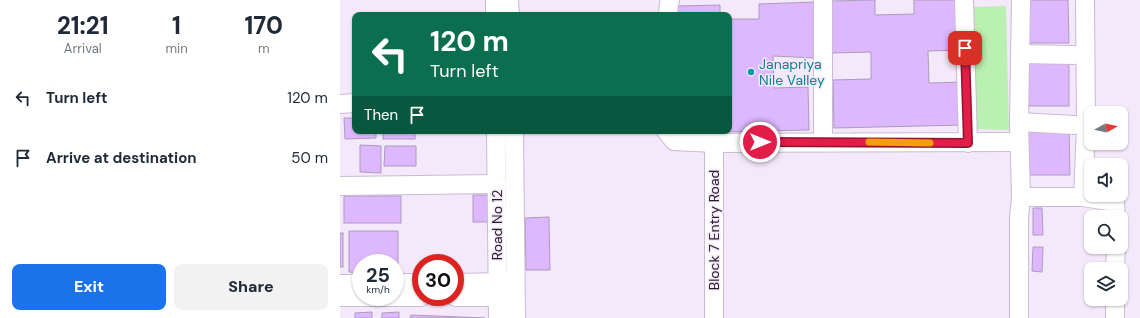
<!DOCTYPE html>
<html lang="en">
<head>
<meta charset="utf-8">
<style>
	:root { --surface:#fff; --page:#f2f2f3; --text:#1f2937; --muted:#747a83; --accent:#1a73e8 }
	body { margin:0; font-family:"DM Sans",sans-serif; background:var(--page); color:var(--text); height:100vh; display:flex; flex-direction:column; font-size:15px; white-space:nowrap }
	* { box-sizing:border-box; margin:0 }
	p { font-size:13px; color:var(--muted) }
	.icon { flex:none; width:22px; height:22px; fill:none; stroke:currentColor; stroke-width:2; stroke-linecap:round; stroke-linejoin:round }
	.map { position:relative; flex:1; overflow:hidden }
	.sheet { display:flex; flex-direction:column; background:var(--surface); width:340px }
	.sheet>* { flex:none }
	.hud { position:absolute; left:12px; top:12px; width:380px; height:122px; border-radius:8px; box-shadow:0 1px 3px #0004; background:#0b6e4f; color:#fff; overflow:hidden }
	.needle { width:26px; rotate:82deg }
	.buttons { position:absolute; left:744px; top:106px; display:grid; gap:8px }
	.buttons a { display:grid; place-items:center; width:44px; height:44px; border-radius:8px; background:var(--surface); box-shadow:0 1px 3px #0004; font-size:20px }
	.speed { position:absolute; left:12px; top:254px; display:flex; gap:8px; font-size:20px; font-weight:700; text-align:center }
	.speed>* { display:grid; place-content:center; width:52px; height:52px; border-radius:50%; background:var(--surface); box-shadow:0 1px 3px #0004; line-height:1 }
	.speed small { font-size:10px; font-weight:400 }
	.speed .limit { border:6px solid #d22; background:#fff; color:#111 }
	.pin { position:absolute; display:grid; place-items:center; width:34px; height:34px; color:#fff; margin:-17px; border-radius:8px; box-shadow:0 2px 6px #0006 }
	.me { position:absolute; width:44px; margin:-22px; rotate:90deg; stroke-linejoin:round; filter:drop-shadow(0 0 3px #0008) }
	.turn { display:flex; align-items:center; gap:14px; height:84px; padding:0 12px; font-size:18px }
	.turn .icon { width:52px; height:52px; stroke-width:2.5 }
	.turn b { display:block; font-size:28px; line-height:34px }
	.then { display:flex; align-items:center; height:38px; padding:0 12px; background:#0003; gap:8px; font-size:15px }
	.eta { display:flex; justify-content:space-evenly; align-items:center; height:68px; text-align:center }
	.eta b { font-size:24px; font-weight:800; line-height:28px }
	.cta { display:flex; gap:8px; margin-top:auto; padding:8px 12px }
	.cta a { flex:1; height:46px; border-radius:8px; background:var(--accent); color:#fff; font-size:16px; font-weight:800; line-height:46px; text-align:center }
	.cta a+a { background:var(--page); color:var(--text) }
	ul { padding:0; list-style:none }
	li { display:flex; align-items:center; gap:12px; height:60px; padding:0 12px }
	li div { flex:1 }
	li b { display:block; font-size:15px }
	li em { font-style:normal }
	main { display:flex; flex:1; min-height:0 }
	.map>svg:first-child { display:block }
	.green { fill:#baf0b1 }
	.building { fill:#deb8ff; stroke:#ab9cba }
	.lines { fill:none; stroke-linecap:round; stroke-linejoin:round }
	.minor-casing { stroke:#ccb9d6; stroke-width:20 }
	.minor { stroke:#fff; stroke-width:18 }
	.route-casing { stroke:#92132f; stroke-width:10 }
	.route { stroke:#e11d48; stroke-width:7 }
	.slow { stroke:#f59e0b; stroke-width:7 }
	.culture-dot { fill:#0f9aa8; stroke:#f4e8fb; stroke-width:1.5 }
	.labels { text-anchor:middle; dominant-baseline:central; stroke-width:3; stroke-linejoin:round; paint-order:stroke }
	.culture-label { font-size:14px; fill:#0d838f; stroke:#f4e8fb; text-anchor:start }
	.street-label { font-size:14px; fill:#241d28; stroke:#f4e8fb }
</style>
</head>
<body>
<main>
<section class="sheet">
<div class="eta">
<div><b>21:21</b><p>Arrival</p></div>
<div><b>1</b><p>min</p></div>
<div><b>170</b><p>m</p></div>
</div>
<ul>
<li><svg class="icon" aria-label="left" viewBox="0 0 24 24"><path d="M17 20v-9H6M10 6l-5 5 5 5"/></svg><div><b>Turn left</b></div><em>120 m</em></li>
<li><svg class="icon" aria-label="arrive" viewBox="0 0 24 24"><path d="M6 21V4h12l-3 4 3 4H6"/></svg><div><b>Arrive at destination</b></div><em>50 m</em></li>
</ul>
<div class="cta"><a>Exit</a><a>Share</a></div>
</section>
<div class="map">
<svg width="800" height="318" viewBox="0 0 800 318">
	<rect width="100%" height="100%" fill="#f4e8fb"/>
	<polygon class="green" points="666,6 669,130 633,129 630,7"/>
	<g class="building">
		<polygon points="535,0 535,15 574,14 574,0 621,0 622,50 588,51 589,83 623,82 624,125 494,128 493,80 531,79 531,52 492,53 491,1"/>
		<polygon points="686,0 728,0 729,43 686,43"/>
		<polygon points="475,2 476,58 433,56 434,88 468,87 469,130 339,133 339,131 389,131 389,19 419,19 419,4"/>
		<polygon points="380,5 380,15 336,15 336,6"/>
		<rect x="686" y="58" width="43" height="48"/>
		<polygon points="4,118 15,118 15,131 36,131 36,138 5,139"/>
		<polygon points="729,127 730,175 687,175 687,128"/>
		<rect x="43" y="131" width="32" height="8"/>
		<polygon points="20,145 41,146 41,173 20,172"/>
		<polygon points="45,146 76,146 76,166 44,166"/>
		<rect x="133" y="195" width="21" height="27"/>
		<rect x="4" y="196" width="57" height="27"/>
		<polygon points="693,208 702,208 703,235 693,235"/>
		<polygon points="209,217 210,270 186,270 185,218"/>
		<polygon points="9,231 58,231 58,273 55,273 55,263 21,263 21,273 9,272"/>
		<rect x="0" y="233" width="3" height="34"/>
		<polygon points="693,247 703,247 702,272 692,271"/>
		<polygon points="32,312 32,318 15,318 15,313"/>
		<polygon points="59,312 59,318 42,318 42,313"/>
		<polygon points="71,315 145,318 70,318"/>
	</g>
	<g class="lines">
		<g class="minor-casing">
			<g id="minor">
				<polyline points="155,0 155,15"/>
				<polyline points="169,0 170,15"/>
				<polyline points="483,0 483,142"/>
				<polyline points="624,0 628,143"/>
				<polyline points="328,15 329,3 330,0"/>
				<polyline points="680,54 734,55"/>
				<polyline points="0,104 15,103"/>
				<polyline points="679,122 734,125"/>
				<polyline points="156,131 158,318"/>
				<polyline points="174,131 176,318"/>
				<polyline points="326,131 334,141 374,143 679,142"/>
				<polyline points="374,143 374,318"/>
				<polyline points="0,186 157,184"/>
				<polyline points="681,197 743,197 746,126 745,0"/>
				<polyline points="743,197 768,201 775,204 776,217"/>
				<polyline points="775,269 776,247"/>
				<polyline points="55,283 81,283"/>
				<polyline points="115,283 168,282"/>
				<polyline points="0,284 21,284"/>
				<polyline points="0,297 81,297"/>
				<polyline points="115,297 169,297"/>
				<polyline points="679,318 679,219 681,197 679,122 681,0"/>
				<polyline points="775,318 775,299"/>
			</g>
		</g>
		<use href="#minor" class="minor"/>
	</g>
	<g class="lines">
		<g class="route-casing">
			<polyline id="route" points="420,142 628,143 625,48"/>
		</g>
		<use href="#route" class="route"/>
		<polyline class="slow" points="529,142 590,143"/>
	</g>
	<circle class="culture-dot" cx="411" cy="72" r="4"/>
	<g class="labels">
		<g class="culture-label">
			<text x="419" y="64">Janapriya<tspan x="419" dy="16">Nile Valley</tspan></text>
		</g>
		<g class="street-label">
			<text transform="translate(157 225) rotate(-90)">Road No 12</text>
			<text transform="translate(374 230) rotate(-90)">Block 7 Entry Road</text>
		</g>
	</g>
</svg>
<div class="buttons">
<a><svg class="needle" viewBox="-14 -14 28 28"><path d="M0-13l5 13h-10z" fill="#e53935"/><path d="M0 13l5-13h-10z" fill="#747a83"/></svg></a>
<a><svg class="icon" aria-label="sound" viewBox="0 0 24 24"><path d="M4 9h4l5-4v14l-5-4H4zM17 9q2 3 0 6"/></svg></a>
<a><svg class="icon" aria-label="search" viewBox="0 0 24 24"><circle cx="10" cy="10" r="6"/><path d="M15 15l6 6"/></svg></a>
<a><svg class="icon" aria-label="layers" viewBox="0 0 24 24"><path d="M12 4l9 5-9 5-9-5zM3 14l9 5 9-5"/></svg></a>
</div>
<div class="speed"><div>25<small>km/h</small></div><div class="limit">30</div></div>
<div class="pin" style="left:625px;top:48px;background:#d93025"><svg class="icon" aria-label="arrive" viewBox="0 0 24 24"><path d="M6 21V4h12l-3 4 3 4H6"/></svg></div>
<svg class="me" style="left:420px;top:142px" viewBox="-20 -20 40 40"><circle r="17" fill="#e11d48" stroke="#fff" stroke-width="3"/><path d="M0-11L8 9 0 5-8 9z" fill="#fff"/></svg>
<div class="hud">
<div class="turn"><svg class="icon" aria-label="left" viewBox="0 0 24 24"><path d="M17 20v-9H6M10 6l-5 5 5 5"/></svg><div><b>120 m</b>Turn left</div></div>
<div class="then">Then<svg class="icon" aria-label="arrive" viewBox="0 0 24 24"><path d="M6 21V4h12l-3 4 3 4H6"/></svg></div>
</div>
</div>
</main>
</body>
</html>
